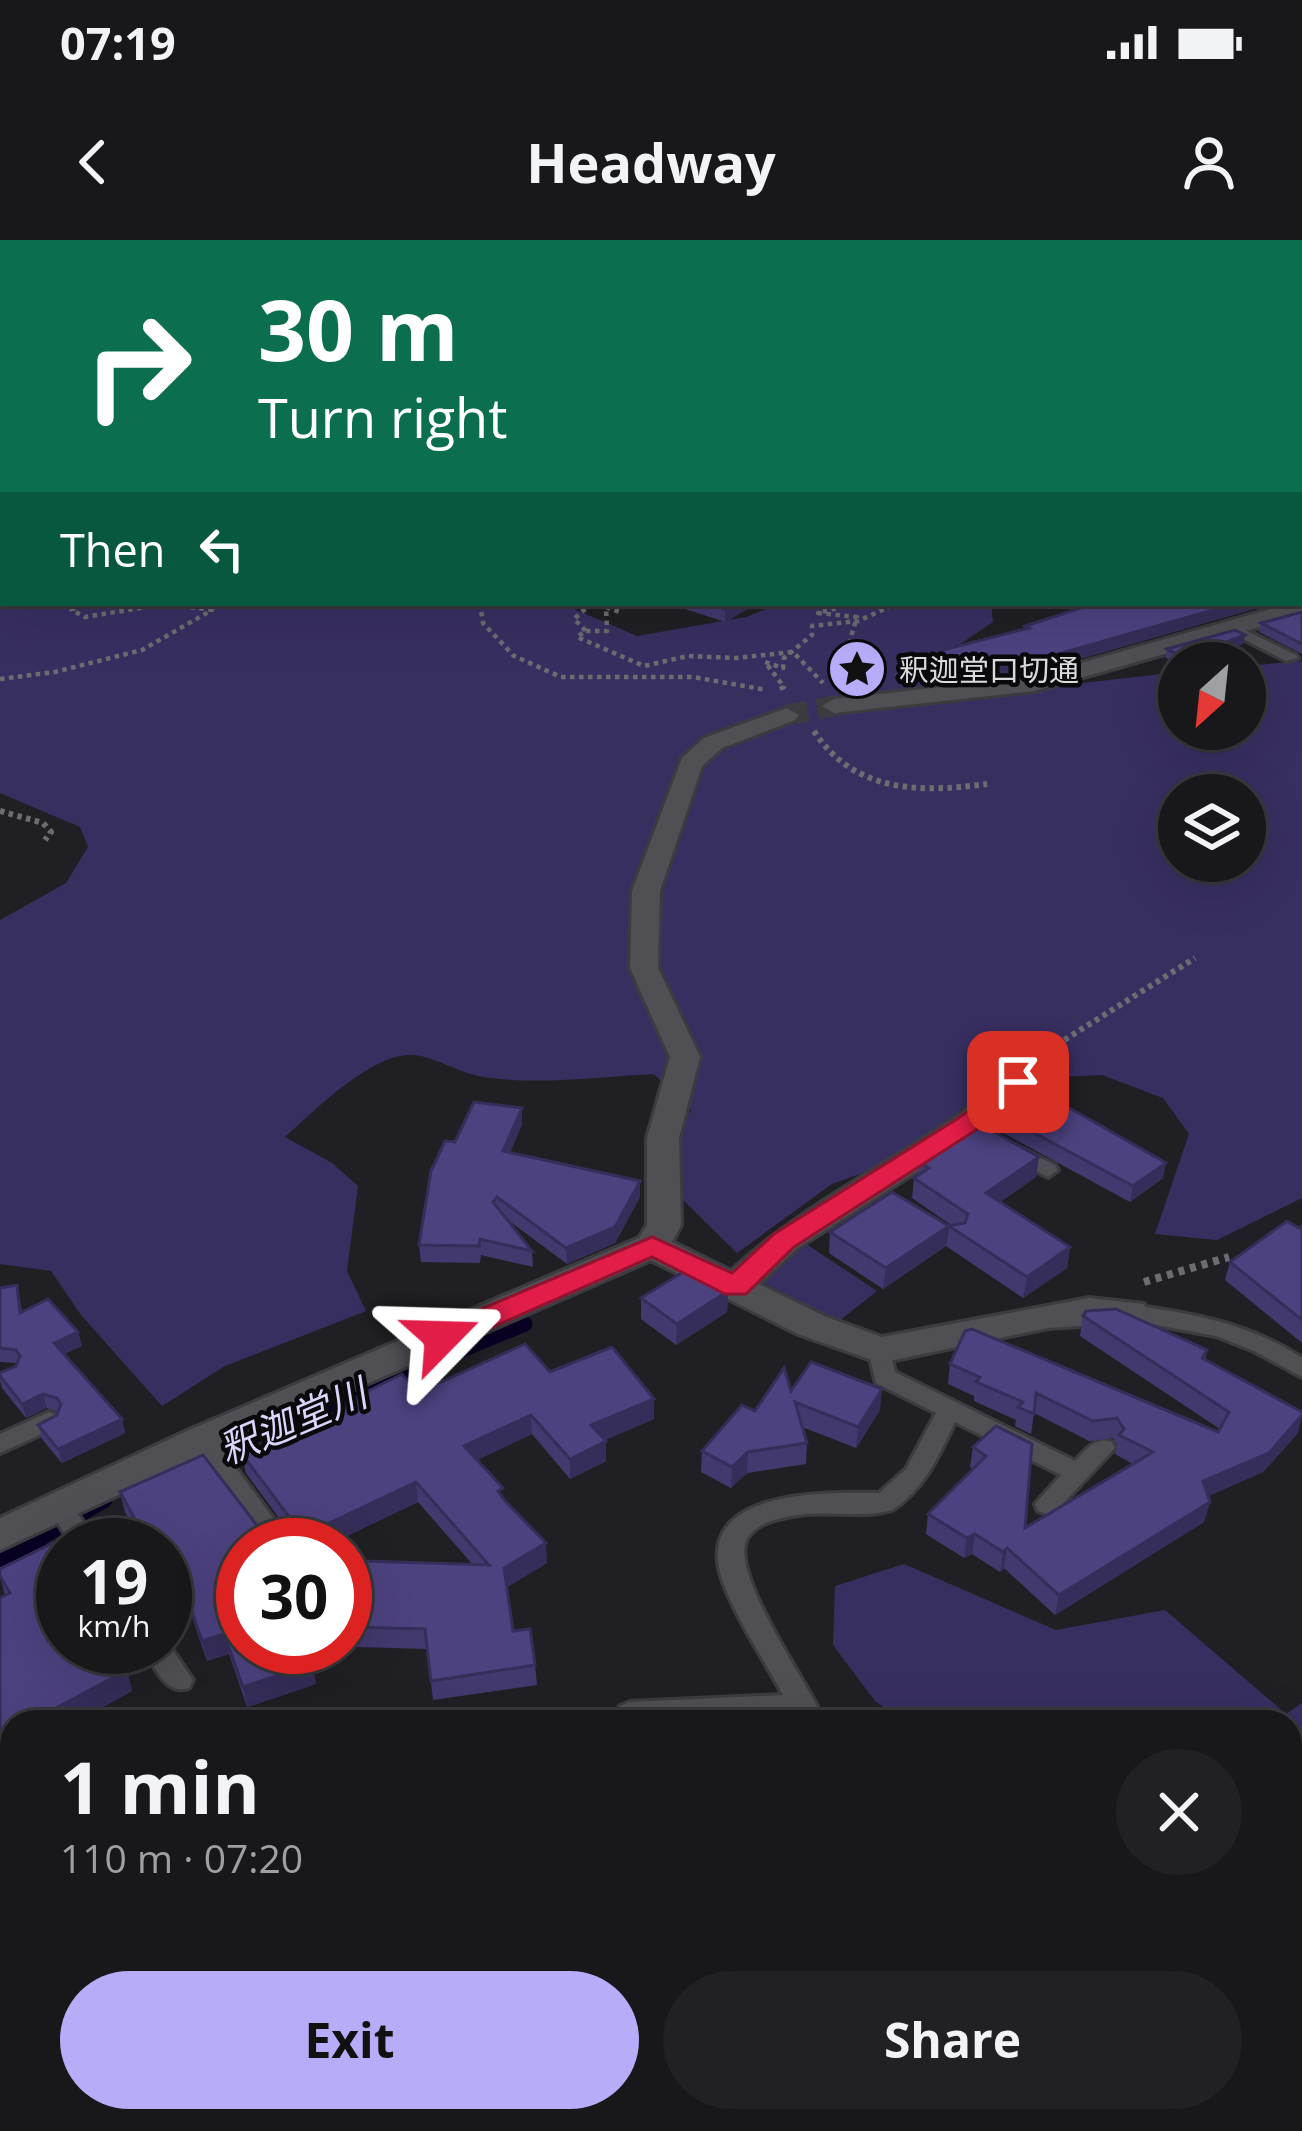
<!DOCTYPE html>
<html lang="en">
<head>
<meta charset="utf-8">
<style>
	:root { --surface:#18181b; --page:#212124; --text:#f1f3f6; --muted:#9fa0a3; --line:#36373a; --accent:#b6acf8 }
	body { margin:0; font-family:"Open Sans","Noto Sans JP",sans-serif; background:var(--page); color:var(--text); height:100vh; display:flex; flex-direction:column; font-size:45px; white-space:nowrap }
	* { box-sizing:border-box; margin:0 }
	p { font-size:39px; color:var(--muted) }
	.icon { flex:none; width:66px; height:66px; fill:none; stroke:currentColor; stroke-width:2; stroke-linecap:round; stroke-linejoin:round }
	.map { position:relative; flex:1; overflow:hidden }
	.sheet { position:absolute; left:0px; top:1470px; width:1302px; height:423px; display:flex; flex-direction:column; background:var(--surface); border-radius:36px 36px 0 0; box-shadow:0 12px 48px #0002,0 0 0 3px var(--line) }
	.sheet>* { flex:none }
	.guide { position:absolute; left:0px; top:0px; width:1302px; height:366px; box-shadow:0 12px 48px #0002,0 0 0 3px var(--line); background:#0b6e4f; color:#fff; overflow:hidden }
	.needle { width:78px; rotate:207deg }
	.buttons { position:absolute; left:1158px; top:402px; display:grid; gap:24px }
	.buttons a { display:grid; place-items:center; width:108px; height:108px; border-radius:50%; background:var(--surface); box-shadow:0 12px 48px #0002,0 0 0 3px var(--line); font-size:60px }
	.speed { position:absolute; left:36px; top:1278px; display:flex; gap:24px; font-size:60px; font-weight:700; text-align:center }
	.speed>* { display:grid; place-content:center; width:156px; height:156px; border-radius:50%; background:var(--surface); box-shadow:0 12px 48px #0002,0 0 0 3px var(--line); line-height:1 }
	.speed small { font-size:30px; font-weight:400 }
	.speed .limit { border:18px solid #d22; background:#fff; color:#111 }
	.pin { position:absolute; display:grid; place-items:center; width:102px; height:102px; color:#fff; margin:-51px; border-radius:24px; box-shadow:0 6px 18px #0006 }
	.me { position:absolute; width:132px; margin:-66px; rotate:68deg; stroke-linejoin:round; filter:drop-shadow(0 0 9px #0008) }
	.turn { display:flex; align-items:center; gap:42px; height:252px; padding:0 60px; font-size:54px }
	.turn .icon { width:156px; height:156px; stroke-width:2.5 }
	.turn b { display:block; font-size:84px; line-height:102px }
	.then { display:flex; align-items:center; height:114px; padding:0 60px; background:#0003; gap:24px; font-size:45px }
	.round { display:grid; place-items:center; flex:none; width:126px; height:126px; border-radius:63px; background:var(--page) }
	.head { display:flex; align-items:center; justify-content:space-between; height:204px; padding:0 60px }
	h1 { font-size:72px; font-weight:700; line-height:90px }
	.action { display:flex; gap:24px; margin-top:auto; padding:24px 60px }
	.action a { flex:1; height:138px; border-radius:72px; background:var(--accent); color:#111; font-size:48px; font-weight:700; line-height:138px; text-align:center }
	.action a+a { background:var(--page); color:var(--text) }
	.status { display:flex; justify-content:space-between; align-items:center; height:84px; padding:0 60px; background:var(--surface); direction:ltr }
	.status svg { height:33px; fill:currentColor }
	header { display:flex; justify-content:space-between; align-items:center; height:156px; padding:0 60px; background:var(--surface); font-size:54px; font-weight:700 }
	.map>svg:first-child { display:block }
	.green { fill:#382f61; fill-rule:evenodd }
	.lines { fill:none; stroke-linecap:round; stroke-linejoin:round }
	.stream-far1 { stroke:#090024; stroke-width:15 }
	.stream { stroke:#090024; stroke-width:18 }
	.minor-tunnel { stroke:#3c3c40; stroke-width:21; stroke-dasharray:21 10; stroke-linecap:butt }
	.service-casing { stroke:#3c3c40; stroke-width:6 }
	.minor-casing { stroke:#3c3c40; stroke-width:6 }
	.path-far3 { stroke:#6d6d71; stroke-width:3; stroke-dasharray:3 3; stroke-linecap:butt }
	.path-far2 { stroke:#6d6d71; stroke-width:4.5; stroke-dasharray:4.5 4.5; stroke-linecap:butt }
	.path-far1 { stroke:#6d6d71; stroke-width:6; stroke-dasharray:4.5 4.5; stroke-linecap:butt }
	.path { stroke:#6d6d71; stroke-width:8; stroke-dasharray:6 6; stroke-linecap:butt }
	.service { fill:#4f4f54; fill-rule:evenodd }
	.minor { fill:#4f4f54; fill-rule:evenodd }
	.wall { fill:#42396e }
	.shaded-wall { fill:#362e5a }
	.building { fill:#4d4280; stroke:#362e5a; stroke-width:3 }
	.route { fill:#e11d48; stroke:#92132f; stroke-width:3 }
	.labels { text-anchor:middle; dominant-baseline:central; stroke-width:9; stroke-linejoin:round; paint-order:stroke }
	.far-poi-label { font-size:30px; fill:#dbdbde; stroke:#0a0a0c; text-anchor:start }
	.water-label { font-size:39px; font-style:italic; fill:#d9d5fb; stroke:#0a0a0c }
</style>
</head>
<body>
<div class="status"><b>07:19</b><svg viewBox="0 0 49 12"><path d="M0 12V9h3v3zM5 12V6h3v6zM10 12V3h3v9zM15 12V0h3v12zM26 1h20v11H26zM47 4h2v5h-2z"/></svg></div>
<header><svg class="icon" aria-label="back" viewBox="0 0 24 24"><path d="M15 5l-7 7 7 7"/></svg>Headway<svg class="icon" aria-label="person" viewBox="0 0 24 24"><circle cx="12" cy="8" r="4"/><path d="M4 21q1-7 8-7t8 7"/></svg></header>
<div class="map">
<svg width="1302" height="1891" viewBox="0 0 1302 1891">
	<rect width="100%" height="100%" fill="#202024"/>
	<g class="green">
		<path d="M0,0L1097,3H3V363H560L637,396L746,377L781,363H991L993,382L950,411L967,440L1039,448L1179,432V489H1245V426L1302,421V958L1217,1000L1155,994L1189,894L1163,858L1102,835L1059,837L971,863L885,925L832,944L737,1013L681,958L675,890L691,870L654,834C597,837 534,846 478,836C456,832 429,813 407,815C367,818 314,871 285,897L332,923L358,946L347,1031L366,1071L225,1126L162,1166L81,1075L51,1031L0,1024V680L66,643L88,607L80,587L0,553ZM1179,555H1245V621H1179Z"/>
		<polygon points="803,1002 877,1051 839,1081 762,1042"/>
		<polygon points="904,1324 1056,1390 1165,1370 1286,1474 1302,1463 1302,1891 0,1891 0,1566 12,1557 12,1881 1290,1881 1290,1482 903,1482 875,1461 833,1405 835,1346"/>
	</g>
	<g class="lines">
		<g class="stream-far1">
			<polyline points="208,1215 525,1084"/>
			<polyline points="31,1304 105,1260"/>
		</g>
		<polyline class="stream" points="0,1318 38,1301"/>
		<polyline class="minor-tunnel" points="787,475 834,466"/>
		<g class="service-casing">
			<g id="service">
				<rect x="1299" y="166" width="3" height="6"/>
				<polygon points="1233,384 1296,415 1298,418 1286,421 1228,391 1226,388"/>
				<polygon points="1012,904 1055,925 1058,930 1048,937 1005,915 1002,910 1005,905"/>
				<path d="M1131,1065C1191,1073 1251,1084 1302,1118V1137L1254,1111L1216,1096L1123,1079L1120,1073L1123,1067Z"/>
				<path d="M880,1102L888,1104L895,1132L1075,1221C1086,1210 1095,1196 1112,1202L1115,1208L1056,1271L1047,1274L1038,1271L1035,1264L1061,1235L955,1182C939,1215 924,1250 892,1270C863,1279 828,1270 798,1275C781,1278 759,1281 748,1297C727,1327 801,1434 817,1466L813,1474L803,1478L620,1482L616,1474L620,1466L630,1462L783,1455C765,1421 734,1375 722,1339C692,1249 825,1252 879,1253L906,1229L936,1173L876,1143L868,1110L872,1104Z"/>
				<polygon points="49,1172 57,1175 61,1181 57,1187 0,1213 0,1194"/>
				<polygon points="202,1191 211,1194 293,1305 266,1305 193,1206 190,1200 193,1194"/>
				<polygon points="58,1255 67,1258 99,1305 72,1305 46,1265 49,1258"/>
				<path d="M165,1399L193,1440L189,1448C165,1456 153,1425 144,1407H165Z"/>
			</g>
		</g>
		<g class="minor-casing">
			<g id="minor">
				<polygon points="1302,360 1302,375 1034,451 834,473 822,466 834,459 1032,437"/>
				<path d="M787,468L799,475L795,480L722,508L702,526L660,651L658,728L700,817L679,898L681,985L672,1002L731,1031C797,970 878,930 952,880C974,866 993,839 1019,833L1034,842L978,892L796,1009L759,1044L824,1076L882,1097L1089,1058L1144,1064L1149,1073L1144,1082L1048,1088L880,1123L798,1094L651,1020L215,1210L0,1310V1278L189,1190L639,998L647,985V898L670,817L630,728L632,651L682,518L704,498Z"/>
			</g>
		</g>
		<g class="path-far3">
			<polyline points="449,0 458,3"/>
			<polyline points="1046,3 1060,0"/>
		</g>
		<g class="path-far2">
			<polyline points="480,363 483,383 514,416 561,437 693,437 767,450"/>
			<polyline points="592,363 574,379 586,391 577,397 644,426 688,416 736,418 793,412 823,443"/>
			<polyline points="830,363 837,363"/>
			<polyline points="845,363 849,365 818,373 857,377 850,400"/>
			<polyline points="71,369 96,363"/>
			<polyline points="586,391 607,391 606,367 620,372"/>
			<polyline points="0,439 55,432 142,410 212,370 165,364 85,377 70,369"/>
			<polyline points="780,449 784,447 765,422 783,428 784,418 812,395 812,386 858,381 898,363"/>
		</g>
		<g class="path-far1">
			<path d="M814,491C854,553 920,553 987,544"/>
			<polyline points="0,571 43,583 51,592 45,600"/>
			<polyline points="1034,819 1195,718"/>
		</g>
		<polyline class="path" points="1144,1042 1229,1017"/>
		<use href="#service" class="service"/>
		<use href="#minor" class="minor"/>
	</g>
	<g class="wall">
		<polygon points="1107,0 1302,0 1302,33 1299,33 1299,3 1112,3"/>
		<polygon points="676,363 758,363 725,382 676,366"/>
		<polygon points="1096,363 1275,363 1031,433 930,444 926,425 927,414 1024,389 1025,386"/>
		<polygon points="1302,372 1302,414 1259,392 1261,383"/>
		<polygon points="1245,395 1243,404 1193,423 1179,423 1179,425 1166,418 1167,409"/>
		<polygon points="522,868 522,884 510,913 640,957 615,1003 567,1024 508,980 532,1011 533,1027 481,1015 480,1023 421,1022 419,1005 455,902"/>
		<polygon points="999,874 1163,938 1130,962 996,889"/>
		<polygon points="919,922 1036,937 1000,962 1070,1007 1067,1028 1023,1058 946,1006 949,986 951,985 912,958 914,938 918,935"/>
		<polygon points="1302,986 1302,1103 1225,1040 1230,1022"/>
		<polygon points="830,992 946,1006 883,1049 829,1013"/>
		<polygon points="17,1045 22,1071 78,1092 82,1106 64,1114 122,1179 125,1193 62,1223 42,1199 38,1185 57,1175 58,1172 47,1168 26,1178 2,1148 0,1140 0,1136 16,1126 17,1123 0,1122 0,1048"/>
		<polygon points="728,1051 727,1072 676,1105 641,1079 641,1058"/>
		<polygon points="1083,1076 1207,1110 1205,1120 1298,1193 1263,1232 1208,1256 1210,1262 1204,1282 1055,1375 1004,1328 1000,1332 972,1314 964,1318 926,1294 928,1274 973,1229 970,1227 973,1207 996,1186 1025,1288 1133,1224 1115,1214 1117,1205 1113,1198 1089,1201 1034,1173 1031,1194 1015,1186 1016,1180 974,1161 974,1156 948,1144 950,1124 1218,1192 1220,1189 1080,1096"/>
		<polygon points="550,1132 654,1159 654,1179 605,1200 606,1221 570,1239 532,1194 477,1220 547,1323 507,1347 513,1391 535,1425 537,1445 433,1460 427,1409 356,1407 353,1387 473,1325 418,1262 328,1305 243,1305 312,1424 316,1444 247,1467 229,1414 207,1421 183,1351 171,1356 165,1346 165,1305 143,1305 125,1272 120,1252 259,1288 287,1289 246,1233 242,1214 344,1168 344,1163"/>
		<polygon points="791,1151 880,1170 856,1208 802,1187 807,1203 806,1224 747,1233 731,1248 701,1232 702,1211 755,1171"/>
		<polygon points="0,1336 63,1407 127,1430 132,1451 76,1482 12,1482 12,1517 0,1523 5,1355"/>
	</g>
	<g class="shaded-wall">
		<polygon points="736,363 758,363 725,382 725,369"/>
		<polygon points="1238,363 1275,363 1031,433 930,444 931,432"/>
		<polygon points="1245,395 1243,404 1193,423 1184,423 1185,418"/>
		<polygon points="522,868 522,884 504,927 503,911"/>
		<polygon points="1039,917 1036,937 983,974 986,953"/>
		<polygon points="1166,923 1163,938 1130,962 1133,946"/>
		<polygon points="640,941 640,957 615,1003 567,1024 566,1008"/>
		<polygon points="949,986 946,1006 883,1049 886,1028"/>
		<polygon points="1070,1007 1067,1028 1023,1058 1027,1037"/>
		<polygon points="728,1051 727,1072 676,1105 677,1084"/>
		<polygon points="78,1092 82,1106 58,1117 54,1103"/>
		<polygon points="882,1149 880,1170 856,1208 858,1187"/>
		<polygon points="43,1154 47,1168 26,1178 22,1164"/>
		<polygon points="654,1159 654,1179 592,1205 591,1185"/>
		<polygon points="531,1175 532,1194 466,1225 464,1206"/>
		<polygon points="1302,1175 1298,1193 1263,1232 1198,1261 1203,1241"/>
		<polygon points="122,1179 125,1193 62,1223 58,1209"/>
		<polygon points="606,1201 606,1221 570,1239 570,1219"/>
		<polygon points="748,1212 747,1233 731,1248 732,1227"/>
		<polygon points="416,1242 418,1262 328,1305 283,1305"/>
		<polygon points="1210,1262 1204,1282 1055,1375 1059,1355"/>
		<polygon points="975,1294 972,1314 964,1318 967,1298"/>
		<polygon points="546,1303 547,1323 505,1348 504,1328"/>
		<polygon points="1007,1308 1004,1328 1000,1332 1003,1312"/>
		<polygon points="178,1331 183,1351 171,1356 166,1336"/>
		<polygon points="224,1394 229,1414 207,1421 202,1401"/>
		<polygon points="312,1424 316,1444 247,1467 243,1447"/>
		<polygon points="127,1430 132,1451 76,1482 30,1482"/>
		<polygon points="12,1492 12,1517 0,1523 0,1498"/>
	</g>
	<g class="building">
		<polygon points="1120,0 1302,0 1302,26 1299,26 1299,3 1126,3"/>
		<rect x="1299" y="38" width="3" height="30"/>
		<polygon points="1299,195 1302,202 1302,230 1299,230"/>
		<polygon points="1299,240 1302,242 1302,303 1299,303"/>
		<polygon points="1299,307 1300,318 1302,319 1302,338 1299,339"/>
		<polygon points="705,363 736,363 725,369"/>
		<polygon points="1096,363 1238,363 1033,421 931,432 927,414 1029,388 1025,386"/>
		<polygon points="1302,372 1302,404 1261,383"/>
		<polygon points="1235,390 1245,395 1185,418 1167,409"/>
		<polygon points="1036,849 1166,923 1133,946 999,874"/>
		<polygon points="474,862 522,868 503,911 640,941 615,987 566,1008 497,957 493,962 532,1011 480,999 479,1006 419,1005 431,931 445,901 455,902"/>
		<polygon points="978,883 1039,917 986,953 1070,1007 1027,1037 949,986 965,983 968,974 914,938 929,928 919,922"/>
		<polygon points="892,952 949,986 886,1028 830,992"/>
		<polygon points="1287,981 1299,988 1302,986 1302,1080 1230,1022"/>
		<polygon points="693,1026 728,1051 677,1084 641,1058"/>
		<polygon points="17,1045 20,1073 48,1059 78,1092 54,1103 122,1179 58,1209 38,1185 57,1175 61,1164 57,1158 43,1154 22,1164 0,1136 0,1133 16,1126 20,1116 16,1110 0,1108 0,1048"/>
		<polygon points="1116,1069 1207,1110 1202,1118 1302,1172 1302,1175 1269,1213 1203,1241 1210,1262 1059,1355 1007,1308 1003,1312 975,1294 967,1298 928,1274 986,1216 973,1207 996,1186 1032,1204 1025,1288 1153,1212 1119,1195 1124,1189 1117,1178 1093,1181 1036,1153 1034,1174 1018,1167 1023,1162 976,1142 980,1137 950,1124 965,1091 972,1089 1218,1192 1229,1172 1083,1076 1086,1071"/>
		<polygon points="525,1104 550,1132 612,1107 654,1159 591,1185 606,1201 570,1219 531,1175 464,1206 503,1248 498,1251 505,1261 546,1303 504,1328 513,1391 530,1389 535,1425 431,1441 425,1389 353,1387 365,1321 489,1325 416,1242 283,1305 243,1305 243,1407 306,1407 312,1424 243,1447 224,1394 202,1401 178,1331 166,1336 165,1334 165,1305 149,1305 120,1252 203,1215 259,1288 290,1290 293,1282 242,1214 347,1167 344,1163 402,1134 419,1152"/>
		<polygon points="811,1122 882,1149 858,1187 795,1162 807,1203 748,1212 732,1227 702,1211 742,1165 755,1171 784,1128 791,1151"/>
		<polygon points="53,1303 63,1317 63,1407 112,1407 127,1430 30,1482 12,1482 12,1492 0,1498 0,1358 10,1353 0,1336 0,1329"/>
	</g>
	<polygon class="route" points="1018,834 1028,836 1031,842 1028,847 976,890 794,1007 746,1054 725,1054 652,1017 452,1105 431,1105 427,1097 431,1090 652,997 732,1033 774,994 957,879"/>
	<defs>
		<g id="sight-disc" transform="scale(3)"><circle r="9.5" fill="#b6acf8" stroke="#0a0a0c"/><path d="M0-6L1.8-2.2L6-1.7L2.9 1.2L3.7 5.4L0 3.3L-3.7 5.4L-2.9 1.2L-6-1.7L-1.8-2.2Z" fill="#111"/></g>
	</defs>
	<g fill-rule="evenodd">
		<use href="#sight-disc" x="857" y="429"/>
	</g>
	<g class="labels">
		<g class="far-poi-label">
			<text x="899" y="429">釈迦堂口切通</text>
		</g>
		<g class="water-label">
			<text transform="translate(292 1180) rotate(-23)">釈迦堂川</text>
		</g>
	</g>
</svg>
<div class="buttons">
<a><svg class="needle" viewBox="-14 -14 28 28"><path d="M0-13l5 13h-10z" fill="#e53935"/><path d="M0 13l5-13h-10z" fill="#9fa0a3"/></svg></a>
<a><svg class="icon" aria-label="layers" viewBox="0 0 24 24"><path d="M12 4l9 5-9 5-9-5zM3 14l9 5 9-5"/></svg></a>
</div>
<div class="speed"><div>19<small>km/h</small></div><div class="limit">30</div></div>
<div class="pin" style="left:1018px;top:842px;background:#d93025"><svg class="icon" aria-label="arrive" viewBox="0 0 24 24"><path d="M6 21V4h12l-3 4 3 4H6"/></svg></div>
<svg class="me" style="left:442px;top:1097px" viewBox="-20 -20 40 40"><path d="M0-17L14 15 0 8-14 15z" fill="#e11d48" stroke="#fff" stroke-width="4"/></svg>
<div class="guide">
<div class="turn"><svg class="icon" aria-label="right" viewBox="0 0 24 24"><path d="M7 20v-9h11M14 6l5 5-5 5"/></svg><div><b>30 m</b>Turn right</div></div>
<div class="then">Then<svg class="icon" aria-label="left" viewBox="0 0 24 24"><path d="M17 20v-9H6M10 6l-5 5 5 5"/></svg></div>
</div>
<section class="sheet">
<div class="head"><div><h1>1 min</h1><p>110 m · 07:20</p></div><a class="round"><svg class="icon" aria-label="close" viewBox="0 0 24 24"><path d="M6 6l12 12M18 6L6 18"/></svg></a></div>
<div class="action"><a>Exit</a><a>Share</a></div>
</section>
</div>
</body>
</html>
